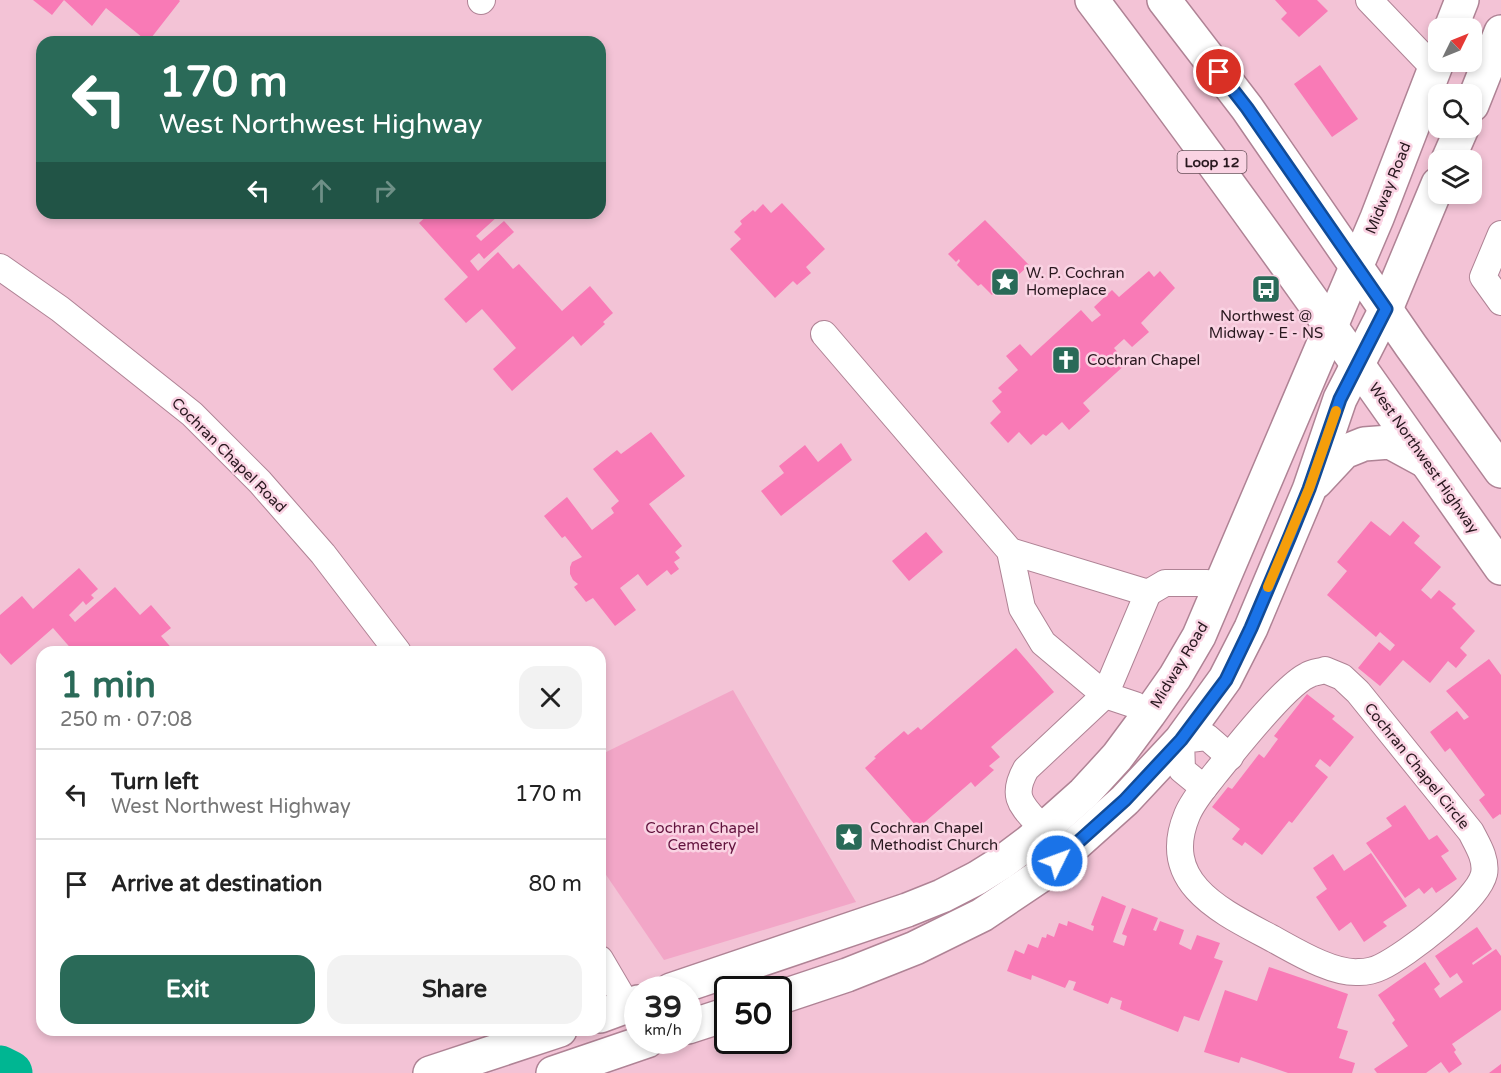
<!DOCTYPE html>
<html lang="en">
<head>
<meta charset="utf-8">
<style>
	:root { --surface:#fff; --page:#f2f2f2; --text:#222; --muted:#767676; --line:#e0e0e0; --accent:#2a6a58 }
	body { margin:0; font-family:"Varela Round",sans-serif; background:var(--page); color:var(--text); height:100vh; display:flex; flex-direction:column; font-size:22px; white-space:nowrap }
	* { box-sizing:border-box; margin:0 }
	p { font-size:20px; color:var(--muted) }
	.icon { flex:none; width:33px; height:33px; fill:none; stroke:currentColor; stroke-width:2; stroke-linecap:round; stroke-linejoin:round }
	.map { position:relative; flex:1; overflow:hidden }
	.details { position:absolute; left:36px; top:646px; width:570px; height:390px; display:flex; flex-direction:column; background:var(--surface); border-radius:18px; box-shadow:0 3px 9px #0003 }
	.details>* { flex:none }
	.banner { position:absolute; left:36px; top:36px; width:570px; height:183px; border-radius:18px; box-shadow:0 3px 9px #0003; background:#2a6a58; color:#fff; overflow:hidden }
	.needle { width:39px; rotate:47deg }
	.tools { position:absolute; left:1428px; top:18px; display:grid; gap:12px }
	.tools a { display:grid; place-items:center; width:54px; height:54px; border-radius:12px; background:var(--surface); box-shadow:0 3px 9px #0003; font-size:30px }
	.speed { position:absolute; left:624px; top:976px; display:flex; gap:12px; font-size:30px; font-weight:700; text-align:center }
	.speed>* { display:grid; place-content:center; width:78px; height:78px; border-radius:50%; background:var(--surface); box-shadow:0 3px 9px #0003; line-height:1 }
	.speed small { font-size:15px; font-weight:400 }
	.speed .limit { border:3px solid #111; border-radius:9px; background:#fff; color:#111 }
	.pin { position:absolute; display:grid; place-items:center; width:51px; height:51px; color:#fff; margin:-26px; border:3px solid #fff; border-radius:50%; box-shadow:0 2px 6px #0007 }
	.me { position:absolute; width:66px; margin:-33px; rotate:48deg; stroke-linejoin:round; filter:drop-shadow(0 0 4px #0008) }
	.turn { display:flex; align-items:center; gap:21px; height:126px; padding:0 24px; font-size:27px }
	.turn .icon { width:78px; height:78px; stroke-width:2.5 }
	.turn b { display:block; font-size:42px; line-height:51px }
	.lanes { display:flex; align-items:center; height:57px; padding:0 24px; background:#0003; justify-content:center; gap:30px; direction:ltr }
	.lanes .off { opacity:.35 }
	.round { display:grid; place-items:center; flex:none; width:63px; height:63px; border-radius:18px; background:var(--page) }
	.headline { display:flex; align-items:center; justify-content:space-between; height:102px; padding:0 24px }
	h1 { font-size:36px; font-weight:700; line-height:45px; color:var(--accent) }
	.cta { display:flex; gap:12px; margin-top:auto; padding:12px 24px }
	.cta a { flex:1; height:69px; border-radius:18px; background:var(--accent); color:#fff; font-size:24px; font-weight:700; line-height:69px; text-align:center }
	.cta a+a { background:var(--page); color:var(--text) }
	ul { padding:0; list-style:none }
	li { display:flex; align-items:center; gap:18px; height:90px; padding:0 24px; border-top:2px solid var(--line) }
	li div { flex:1 }
	li b { display:block; font-size:22px }
	li em { font-style:normal }
	.map>svg:first-child { display:block }
	.green { fill:#f2a6c7 }
	.lines { fill:none; stroke-linecap:round; stroke-linejoin:round }
	.river { stroke:#00b692; stroke-width:45 }
	.building { fill:#f97ab6 }
	.minor-casing { stroke:#af8395; stroke-width:28 }
	.major-casing { stroke:#af8395; stroke-width:36 }
	.minor { stroke:#fff; stroke-width:26 }
	.major { stroke:#fff; stroke-width:33 }
	.route-casing { stroke:#114b97; stroke-width:15 }
	.route { stroke:#1a73e8; stroke-width:10 }
	.slow { stroke:#f59e0b; stroke-width:10 }
	.labels { text-anchor:middle; dominant-baseline:central; stroke-width:5; stroke-linejoin:round; paint-order:stroke }
	.shield { fill:#fad3e3; stroke:#68505a; stroke-width:1.5 }
	.shield-label { font-size:14px; font-weight:bold; fill:#29181f }
	.street-label { font-size:15px; fill:#29181f; stroke:#fad3e3 }
	.poi-label { font-size:15px; fill:#29181f; stroke:#fad3e3; text-anchor:start }
	.park-label { font-size:15px; fill:#61123d; stroke:#fad3e3 }
</style>
</head>
<body>
<div class="map">
<svg width="1501" height="1073" viewBox="0 0 1501 1073">
	<rect width="100%" height="100%" fill="#f3c3d6"/>
	<polygon class="green" points="733,690 856,902 664,960 600,866 600,755"/>
	<g class="lines">
		<polyline class="river" points="0,1068 10,1073"/>
	</g>
	<g class="building">
		<polygon points="33,0 64,0 52,15"/>
		<polygon points="64,0 179,0 180,1 148,42 106,8 92,26"/>
		<polygon points="1275,0 1317,0 1328,11 1299,37 1281,19 1287,13"/>
		<polygon points="1320,65 1358,119 1332,137 1294,84"/>
		<polygon points="782,203 825,249 806,267 811,273 797,285 793,281 775,298 730,249 741,239 734,232 742,224 740,221 753,210 755,212 763,204 771,213"/>
		<polygon points="430,213 494,213 497,217 476,236 481,241 504,221 514,232 484,259 479,253 470,261 478,271 498,252 513,269 519,264 562,311 590,286 613,313 603,322 605,324 581,346 573,336 512,391 493,369 516,348 482,309 466,323 444,299 468,277 419,223"/>
		<polygon points="985,220 1029,265 1014,279 1011,276 992,295 981,284 978,286 957,265 960,261 959,259 956,262 948,254"/>
		<polygon points="1149,271 1154,277 1160,271 1175,288 1141,323 1149,332 1132,347 1124,339 1114,348 1127,363 1083,403 1090,411 1069,430 1062,422 1046,436 1043,434 1031,445 1019,432 1008,443 990,423 1001,412 992,401 1002,392 998,388 1018,370 1006,356 1020,344 1031,356 1081,310 1092,322 1101,315 1094,307 1112,290 1119,297"/>
		<polygon points="651,432 685,476 649,504 682,546 675,552 680,558 674,562 679,569 671,575 667,570 647,586 638,574 620,588 636,610 615,626 593,598 586,602 574,587 578,584 573,580 570,574 570,567 572,562 582,557 565,536 562,538 544,516 567,497 592,530 614,513 611,508 619,501 593,469 617,450 621,454"/>
		<polygon points="841,443 852,460 781,516 761,491 784,473 779,466 805,445 818,462"/>
		<polygon points="1371,521 1390,536 1403,521 1420,536 1414,543 1441,567 1421,590 1431,599 1439,590 1456,604 1452,608 1475,631 1460,648 1467,655 1456,668 1448,661 1430,683 1403,660 1380,686 1358,668 1379,642 1390,651 1395,645 1380,632 1376,637 1327,595 1347,571 1337,562"/>
		<polygon points="926,532 943,552 909,581 892,561"/>
		<polygon points="79,568 98,589 91,595 94,598 86,605 83,601 69,615 75,622 115,587 140,615 151,605 171,628 161,636 175,652 74,652 53,628 11,665 0,653 0,615 22,596 33,609"/>
		<polygon points="1016,648 1054,692 991,747 1000,757 989,766 994,770 975,787 971,782 918,828 865,768 876,758 874,757 904,731 908,735 918,727 921,730"/>
		<polygon points="1489,659 1501,675 1501,815 1500,814 1493,819 1479,800 1485,795 1450,748 1445,752 1430,732 1457,711 1464,720 1469,717 1446,691"/>
		<polygon points="1307,694 1335,716 1332,719 1354,737 1330,767 1320,759 1315,766 1328,777 1292,823 1289,821 1262,855 1245,842 1242,846 1232,839 1240,829 1212,807 1228,787 1232,789 1259,754 1264,758 1278,739 1274,736"/>
		<polygon points="1405,805 1429,840 1437,835 1449,851 1441,856 1457,879 1436,893 1432,887 1424,894 1419,888 1405,898 1366,843 1392,826 1386,818"/>
		<polygon points="1371,853 1407,906 1383,922 1387,926 1364,942 1351,922 1339,931 1316,897 1327,889 1313,868 1333,854 1344,871"/>
		<polygon points="1102,896 1126,906 1113,942 1124,946 1127,936 1122,934 1132,908 1158,918 1153,930 1156,931 1160,921 1184,930 1179,944 1191,950 1197,935 1220,943 1214,958 1223,961 1199,1021 1184,1016 1178,1032 1120,1009 1122,1001 1111,997 1108,1004 1073,990 1076,982 1069,980 1065,988 1032,975 1031,980 1007,971 1015,950 1024,954 1028,944 1038,948 1042,937 1046,938 1047,934 1054,937 1059,923 1067,926 1068,921 1093,931 1094,926 1091,925"/>
		<polygon points="1477,927 1492,949 1472,963 1473,965 1496,949 1501,956 1501,1010 1452,1044 1456,1050 1454,1052 1462,1064 1449,1073 1441,1062 1426,1073 1377,1073 1374,1069 1408,1046 1392,1023 1395,1020 1378,995 1425,962 1440,984 1434,989 1440,998 1463,982 1457,973 1450,978 1435,956"/>
		<polygon points="1269,967 1348,994 1337,1028 1348,1031 1339,1058 1355,1063 1352,1073 1288,1073 1241,1057 1239,1063 1204,1052 1225,990 1257,1001"/>
		<polygon points="1501,1064 1501,1073 1489,1073"/>
	</g>
	<g class="lines">
		<g class="minor-casing">
			<g id="minor">
				<polyline points="1369,0 1435,69"/>
				<polyline points="481,1 482,0"/>
				<polyline points="1501,234 1483,277 1501,302"/>
				<polyline points="0,267 60,309 192,414 260,482 323,554 398,652"/>
				<polyline points="824,334 1010,551 1022,608 1043,643 1105,695 1135,705 1149,714"/>
				<polyline points="1010,551 1148,593 1165,583 1207,583 1221,588"/>
				<path d="M1325,670L1342,677L1358,692L1471,832C1477,844 1487,859 1484,874C1478,901 1406,955 1381,967C1375,970 1366,972 1359,972C1333,974 1297,952 1275,940C1225,913 1158,885 1187,815C1193,800 1205,787 1215,774C1233,752 1284,686 1308,675C1313,672 1320,672 1325,670Z"/>
				<polyline points="1204,788 1182,770 1181,740 1207,737 1230,757"/>
				<path d="M1043,829C1024,807 1009,799 1026,769L1105,695L1148,593"/>
				<polyline points="600,959 627,1005"/>
			</g>
		</g>
		<g class="major-casing">
			<g id="major">
				<path d="M1092,0C1233,186 1367,377 1501,568"/>
				<polyline points="1164,0 1247,108 1411,346 1501,471"/>
				<polyline points="1451,28 1462,0"/>
				<polyline points="1472,105 1501,32"/>
				<polyline points="1448,160 1462,128"/>
				<polyline points="1316,482 1344,452 1364,444 1390,442 1425,461"/>
				<polyline points="671,990 907,910 942,896 977,878 1001,863 1029,842 1084,793 1117,757 1149,714 1175,677 1199,636 1377,218 1438,60"/>
				<polyline points="778,998 847,975 915,948 982,915 1040,876 1125,800 1181,740 1225,679 1251,628 1309,490 1340,399 1386,309 1438,184"/>
				<polyline points="600,1016 638,1002"/>
				<polyline points="688,1027 728,1014"/>
				<polyline points="430,1073 560,1030"/>
				<polyline points="553,1073 647,1041"/>
			</g>
		</g>
		<use href="#minor" class="minor"/>
		<use href="#major" class="major"/>
	</g>
	<g class="lines">
		<g class="route-casing">
			<polyline id="route" points="1057,861 1125,800 1181,740 1226,680 1251,628 1290,536 1309,489 1340,399 1386,309 1247,108 1219,72"/>
		</g>
		<use href="#route" class="route"/>
		<polyline class="slow" points="1268,587 1309,489 1336,411"/>
	</g>
	<defs>
		<g id="sight-square" transform="scale(1.5)"><rect x="-9" y="-9" width="18" height="18" rx="4" fill="#2a6a58" stroke="#fad3e3"/><path d="M0-6L1.8-2.2L6-1.7L2.9 1.2L3.7 5.4L0 3.3L-3.7 5.4L-2.9 1.2L-6-1.7L-1.8-2.2Z" fill="#fff"/></g>
		<g id="bus-square" transform="scale(1.5)"><rect x="-9" y="-9" width="18" height="18" rx="4" fill="#2a6a58" stroke="#fad3e3"/><path d="M-5-6H5V4H4V6H2V4H-2V6H-4V4H-5ZM-3.5-4V0h7V-4ZM-3.5 1.2v1.5H-2V1.2ZM2 1.2v1.5H3.5V1.2Z" fill="#fff"/></g>
		<g id="church-square" transform="scale(1.5)"><rect x="-9" y="-9" width="18" height="18" rx="4" fill="#2a6a58" stroke="#fad3e3"/><path d="M-1.2-6h2.4v3.5h3.3v2.4h-3.3V6h-2.4V-.1h-3.3v-2.4h3.3Z" fill="#fff"/></g>
	</defs>
	<g fill-rule="evenodd">
		<use href="#sight-square" x="1005" y="282"/>
		<use href="#bus-square" x="1266" y="289"/>
		<use href="#church-square" x="1066" y="360"/>
		<use href="#sight-square" x="849" y="837"/>
	</g>
	<g class="labels">
		<rect class="shield" x="1177.5" y="151" width="69" height="22" rx="4.5"/>
		<g class="shield-label">
			<text x="1212" y="162">Loop 12</text>
		</g>
		<g class="street-label">
			<text transform="translate(1388 188) rotate(-68)">Midway Road</text>
			<text transform="translate(229 455) rotate(45)">Cochran Chapel Road</text>
			<text transform="translate(1424 458) rotate(55)">West Northwest Highway</text>
			<text transform="translate(1179 665) rotate(-59)">Midway Road</text>
			<text transform="translate(1417 766) rotate(51)">Cochran Chapel Circle</text>
		</g>
		<g class="poi-label">
			<text x="1026" y="273">W. P. Cochran<tspan x="1026" dy="17">Homeplace</tspan></text>
			<text x="1266" y="316" text-anchor="middle">Northwest @<tspan x="1266" dy="17">Midway - E - NS</tspan></text>
			<text x="1087" y="360">Cochran Chapel</text>
			<text x="870" y="828">Cochran Chapel<tspan x="870" dy="17">Methodist Church</tspan></text>
		</g>
		<g class="park-label">
			<text x="702" y="828">Cochran Chapel<tspan x="702" dy="17">Cemetery</tspan></text>
		</g>
	</g>
</svg>
<div class="tools">
<a><svg class="needle" viewBox="-14 -14 28 28"><path d="M0-13l5 13h-10z" fill="#e53935"/><path d="M0 13l5-13h-10z" fill="#767676"/></svg></a>
<a><svg class="icon" aria-label="search" viewBox="0 0 24 24"><circle cx="10" cy="10" r="6"/><path d="M15 15l6 6"/></svg></a>
<a><svg class="icon" aria-label="layers" viewBox="0 0 24 24"><path d="M12 4l9 5-9 5-9-5zM3 14l9 5 9-5"/></svg></a>
</div>
<div class="speed"><div>39<small>km/h</small></div><div class="limit">50</div></div>
<div class="pin" style="left:1219px;top:72px;background:#d93025"><svg class="icon" aria-label="arrive" viewBox="0 0 24 24"><path d="M6 21V4h12l-3 4 3 4H6"/></svg></div>
<svg class="me" style="left:1057px;top:861px" viewBox="-20 -20 40 40"><circle r="17" fill="#1a73e8" stroke="#fff" stroke-width="3"/><path d="M0-11L8 9 0 5-8 9z" fill="#fff"/></svg>
<div class="banner">
<div class="turn"><svg class="icon" aria-label="left" viewBox="0 0 24 24"><path d="M17 20v-9H6M10 6l-5 5 5 5"/></svg><div><b>170 m</b>West Northwest Highway</div></div>
<div class="lanes"><svg class="icon" aria-label="left" viewBox="0 0 24 24"><path d="M17 20v-9H6M10 6l-5 5 5 5"/></svg><svg class="icon off" aria-label="ahead" viewBox="0 0 24 24"><path d="M12 20V5M6 11l6-6 6 6"/></svg><svg class="icon off" aria-label="right" viewBox="0 0 24 24"><path d="M7 20v-9h11M14 6l5 5-5 5"/></svg></div>
</div>
<section class="details">
<div class="headline"><div><h1>1 min</h1><p>250 m · 07:08</p></div><a class="round"><svg class="icon" aria-label="close" viewBox="0 0 24 24"><path d="M6 6l12 12M18 6L6 18"/></svg></a></div>
<ul>
<li><svg class="icon" aria-label="left" viewBox="0 0 24 24"><path d="M17 20v-9H6M10 6l-5 5 5 5"/></svg><div><b>Turn left</b><p>West Northwest Highway</p></div><em>170 m</em></li>
<li><svg class="icon" aria-label="arrive" viewBox="0 0 24 24"><path d="M6 21V4h12l-3 4 3 4H6"/></svg><div><b>Arrive at destination</b></div><em>80 m</em></li>
</ul>
<div class="cta"><a>Exit</a><a>Share</a></div>
</section>
</div>
</body>
</html>
